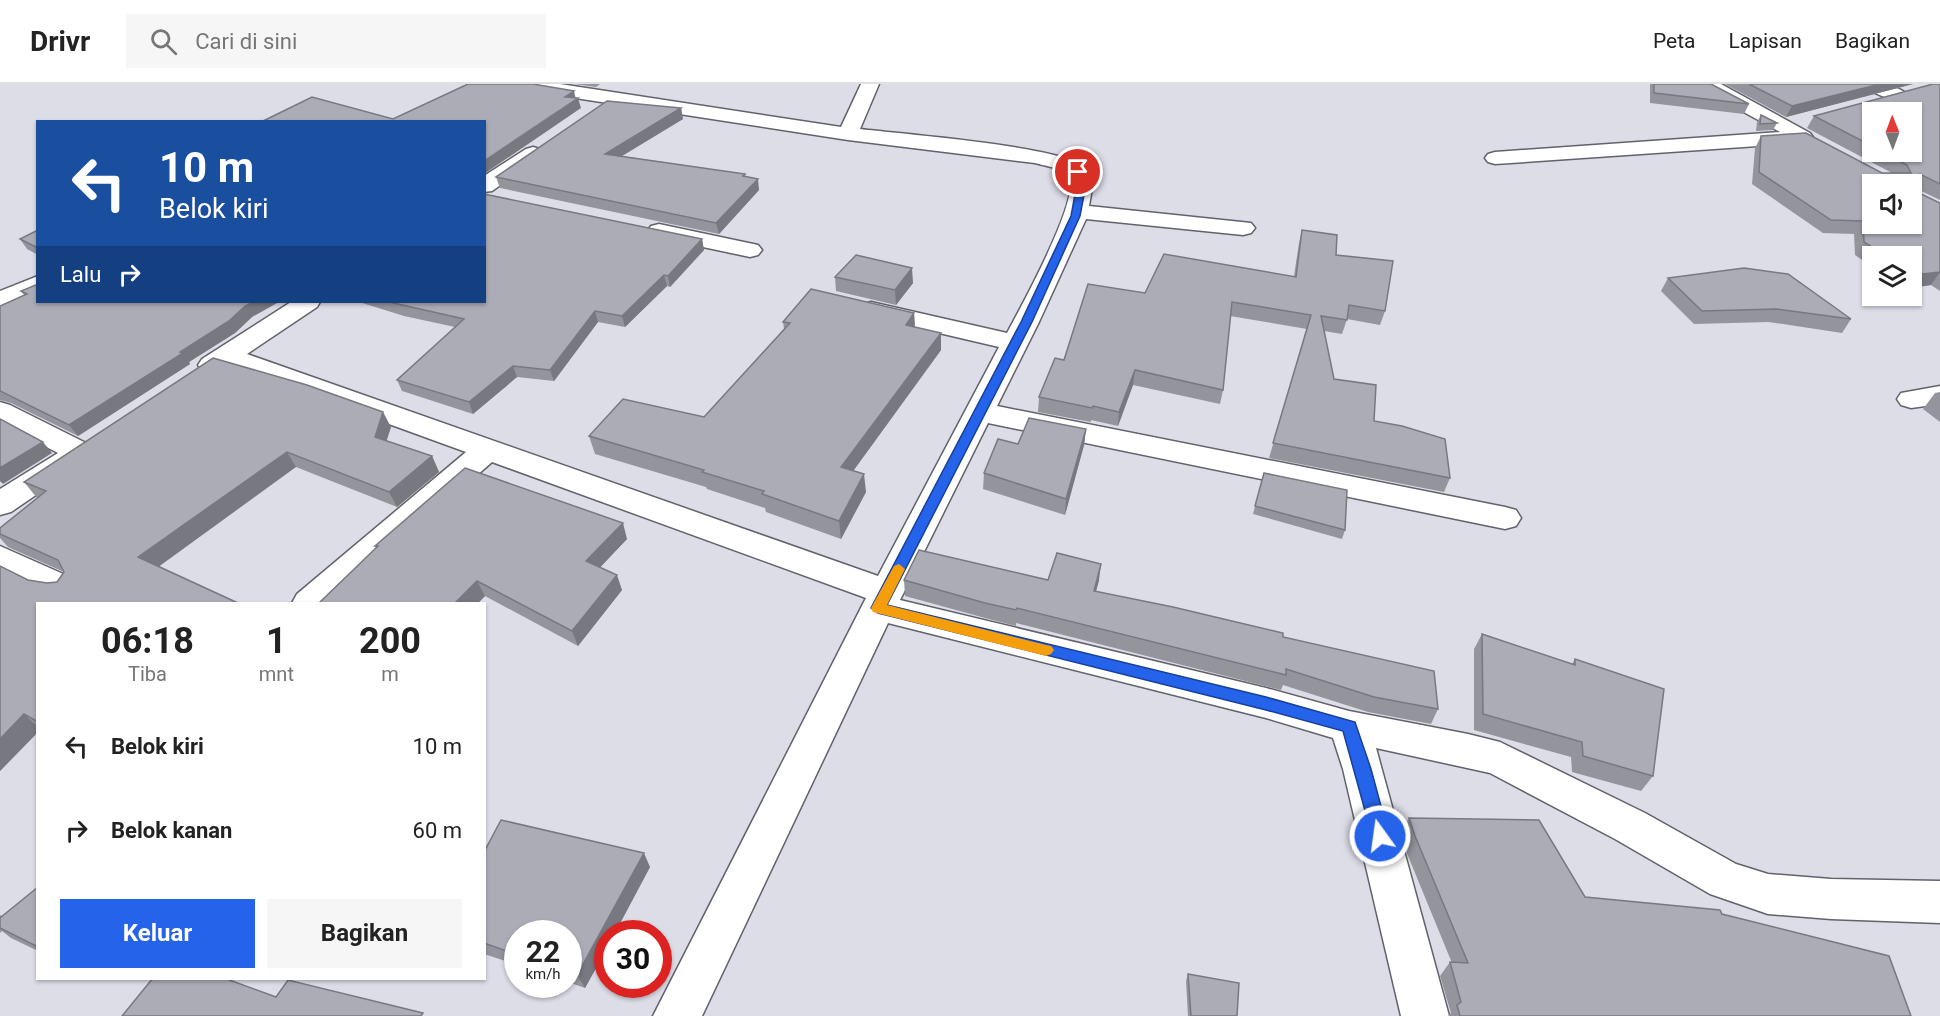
<!DOCTYPE html>
<html lang="id">
<head>
<meta charset="utf-8">
<style>
	:root { --surface:#fff; --page:#f6f6f6; --text:#222; --muted:#767676; --line:#e0e0e0; --accent:#2563eb }
	body { margin:0; font-family:Roboto,sans-serif; background:var(--page); color:var(--text); height:100vh; display:flex; flex-direction:column; font-size:22px; white-space:nowrap }
	* { box-sizing:border-box; margin:0 }
	p { font-size:20px; color:var(--muted) }
	.icon { flex:none; width:33px; height:33px; fill:none; stroke:currentColor; stroke-width:2; stroke-linecap:round; stroke-linejoin:round }
	.map { position:relative; flex:1; overflow:hidden }
	.side { position:absolute; left:36px; top:518px; width:450px; height:378px; display:flex; flex-direction:column; background:var(--surface); border-radius:0px; box-shadow:0 2px 4px #0004 }
	.side>* { flex:none }
	.hud { position:absolute; left:36px; top:36px; width:450px; height:183px; border-radius:0px; box-shadow:0 2px 4px #0004; background:#1a4fa0; color:#fff; overflow:hidden }
	.needle { width:39px; rotate:359deg }
	.tools { position:absolute; left:1862px; top:18px; display:grid; gap:12px }
	.tools a { display:grid; place-items:center; width:60px; height:60px; border-radius:0px; background:var(--surface); box-shadow:0 2px 4px #0004; font-size:30px }
	.speed { position:absolute; left:504px; top:836px; display:flex; gap:12px; font-size:30px; font-weight:700; text-align:center }
	.speed>* { display:grid; place-content:center; width:78px; height:78px; border-radius:50%; background:var(--surface); box-shadow:0 2px 4px #0004; line-height:1 }
	.speed small { font-size:15px; font-weight:400 }
	.speed .limit { border:9px solid #d22; background:#fff; color:#111 }
	.pin { position:absolute; display:grid; place-items:center; width:51px; height:51px; color:#fff; margin:-26px; border:3px solid #fff; border-radius:50%; box-shadow:0 2px 6px #0007 }
	.me { position:absolute; width:66px; margin:-33px; rotate:346deg; stroke-linejoin:round; filter:drop-shadow(0 0 4px #0008) }
	.turn { display:flex; align-items:center; gap:21px; height:126px; padding:0 24px; font-size:27px }
	.turn .icon { width:78px; height:78px; stroke-width:2.5 }
	.turn b { display:block; font-size:42px; line-height:51px }
	.then { display:flex; align-items:center; height:57px; padding:0 24px; background:#0003; gap:12px; font-size:22px }
	.eta { display:flex; justify-content:space-evenly; align-items:center; height:102px; text-align:center }
	.eta b { font-size:36px; font-weight:700; line-height:42px }
	.cta { display:flex; gap:12px; margin-top:auto; padding:12px 24px }
	.cta a { flex:1; height:69px; border-radius:0px; background:var(--accent); color:#fff; font-size:24px; font-weight:700; line-height:69px; text-align:center }
	.cta a+a { background:var(--page); color:var(--text) }
	ul { padding:0; list-style:none }
	li { display:flex; align-items:center; gap:18px; height:84px; padding:0 24px }
	li div { flex:1 }
	li b { display:block; font-size:22px }
	li em { font-style:normal }
	header { display:flex; align-items:center; gap:36px; box-sizing:border-box; height:84px; padding:0 30px; background:var(--surface); border-bottom:2px solid var(--line) }
	header strong { font-size:28px }
	nav { display:flex; gap:33px; margin-inline-start:auto; font-size:21px }
	.search { width:420px; height:54px; background:var(--page); display:flex; align-items:center; gap:15px; box-sizing:border-box; padding:0 21px; border-radius:0px; color:var(--muted); font-size:22px }
	.map>svg:first-child { display:block }
	.lines { fill:none; stroke-linecap:round; stroke-linejoin:round }
	.minor-casing { stroke:#61626b; stroke-width:3 }
	.minor { fill:#fff; fill-rule:evenodd }
	.wall { fill:#94949d; fill-rule:evenodd }
	.shaded-wall { fill:#787880 }
	.building { fill:#acacb7; stroke:#787880; stroke-width:1.5; fill-rule:evenodd }
	.route { fill:#2563eb; stroke:#184099; stroke-width:1.5 }
	.slow { fill:#f59e0b }
</style>
</head>
<body>
<header>
<strong>Drivr</strong>
<div class="search"><svg class="icon" aria-label="search" viewBox="0 0 24 24"><circle cx="10" cy="10" r="6"/><path d="M15 15l6 6"/></svg>Cari di sini</div>
<nav><a>Peta</a><a>Lapisan</a><a>Bagikan</a></nav>
</header>
<div class="map">
<svg width="1940" height="932" viewBox="0 0 1940 932">
	<rect width="100%" height="100%" fill="#dddde8"/>
	<g class="lines">
		<g class="minor-casing">
			<g id="minor">
				<path d="M514,0H560L841,43L861,0H879L860,45C900,50 1061,62 1085,83C1096,93 1091,109 1089,122L1251,139L1255,144L1251,149L1243,151L1086,135L1039,238L997,322L1505,423L1516,426L1521,434L1516,442L1505,445L988,339L900,516L1266,604L1349,627L1468,650L1500,658L1645,729L1736,780L1768,790L1831,795L1940,797V839L1831,835L1768,830L1710,810L1615,755L1490,689L1376,664L1449,932H1401L1343,685L1333,654L1266,634L888,539L702,932H653L866,514L492,378L332,519H292L297,510L466,368L229,282L212,289L202,287L198,281L202,275L291,218H320L317,223L247,270L878,492L999,263L862,231L858,226L862,221L871,218L1007,249C1020,225 1081,114 1069,93C1064,84 1045,82 1035,79L848,56L523,6L516,4Z"/>
				<polygon points="1698,0 1721,0 1810,49 1813,53 1810,57 1803,59 1495,80 1488,78 1485,74 1488,70 1495,68 1780,48 1700,4"/>
				<path d="M1862,0C1877,0 1898,0 1909,12L1906,16C1892,19 1877,9 1864,4Z"/>
				<polygon points="533,63 540,65 543,69 540,73 492,107 484,108 484,92 526,65"/>
				<polygon points="659,140 758,161 762,166 758,171 750,173 651,152 647,147 651,142"/>
				<polygon points="38,192 38,208 0,224 0,207"/>
				<polygon points="1940,302 1940,320 1911,324 1901,321 1897,315 1901,309"/>
				<polygon points="0,318 10,321 90,361 94,368 90,375 78,377 74,385 11,428 0,431 0,405 58,369 0,339"/>
				<path d="M0,462L70,493L75,502L70,511C46,518 21,499 0,488Z"/>
			</g>
		</g>
		<use href="#minor" class="minor"/>
	</g>
	<g class="wall">
		<polygon points="575,0 600,0 596,3"/>
		<polygon points="1650,0 1711,0 1749,20 1744,30 1650,19"/>
		<polygon points="1725,0 1913,0 1786,33"/>
		<path d="M1940,0V116L1917,105V108L1940,119V207L1931,201L1911,204V172H1872V183L1855,171L1854,150L1823,149L1752,100L1755,64L1761,52L1882,89H1892L1807,44L1814,32ZM1872,28L1911,68H1872Z"/>
		<polygon points="681,24 683,35 622,72 745,90 746,93 759,106 719,150 500,104 496,93"/>
		<polygon points="1761,31 1777,39 1773,46 1756,47 1757,38"/>
		<polygon points="38,146 38,171 27,165 20,155"/>
		<polygon points="1302,146 1336,171 1385,227 1380,241 1347,235 1342,250 1324,247 1334,295 1374,337 1450,394 1444,408 1269,374 1307,245 1230,232 1223,306 1220,320 1133,301 1118,342 1091,336 1091,338 1038,328 1039,313 1064,276 1145,209 1294,192 1299,159"/>
		<polygon points="702,155 704,166 670,203 667,202 625,243 598,238 554,297 517,293 473,330 402,307 397,296 455,243 404,232 359,218 484,218"/>
		<polygon points="835,193 913,199 896,221 836,207"/>
		<polygon points="1668,194 1851,235 1842,249 1769,238 1694,240 1661,207"/>
		<polygon points="21,207 252,233 235,249 189,278 190,280 78,352 11,319 0,316 0,222 24,211"/>
		<polygon points="914,229 915,243 941,249 941,266 853,387 866,408 841,455 766,428 765,424 707,405 706,403 595,370 589,352 704,333 784,245 783,238"/>
		<polygon points="1940,308 1940,338 1923,325 1935,309"/>
		<polygon points="391,343 386,357 432,372 439,388 397,423 296,383 38,519 38,648 0,687 28,496 47,499 57,498 64,488 8,463 0,454 0,444 37,414 24,398"/>
		<polygon points="1086,345 1084,361 1065,431 983,405 984,389 1018,360"/>
		<polygon points="1264,389 1345,446 1342,455 1253,430"/>
		<polygon points="627,455 600,483 622,506 578,562 485,512 478,519 319,519 376,464 375,462"/>
		<polygon points="904,496 1099,496 1096,507 1283,553 1438,625 1431,640 1368,628 1283,601 1281,606 1016,539 1016,542 985,534 905,512"/>
		<polygon points="1482,550 1572,580 1575,575 1653,692 1641,707 1572,688 1571,673 1474,646 1474,565"/>
		<polygon points="1409,734 1585,813 1722,830 1911,932 1448,932 1451,929 1440,892 1450,878 1452,879 1406,767 1401,749"/>
		<polygon points="484,768 650,783 585,904 568,898 568,849 518,849 518,881 484,870"/>
		<polygon points="38,803 38,867 11,854 2,847 0,849 0,831 2,832"/>
		<polygon points="1188,890 1237,932 1188,932 1186,897"/>
	</g>
	<g class="shaded-wall">
		<polygon points="1880,0 1913,0 1786,33 1792,22"/>
		<polygon points="574,7 576,16 578,14 581,24 484,90 484,77 565,13"/>
		<polygon points="681,24 683,35 607,81 605,70"/>
		<polygon points="758,95 759,106 719,150 716,139"/>
		<polygon points="702,155 704,166 670,203 668,192"/>
		<polygon points="912,184 913,199 896,221 895,206"/>
		<polygon points="1940,188 1931,201 1911,204 1911,195 1913,191"/>
		<polygon points="664,191 667,202 625,243 622,232"/>
		<polygon points="253,218 279,218 252,233 235,249 189,278 190,280 78,352 69,341 180,268 245,222"/>
		<polygon points="595,227 598,238 554,297 550,286"/>
		<polygon points="914,229 915,246 906,241"/>
		<polygon points="941,249 941,266 843,401 841,383"/>
		<polygon points="513,282 517,293 473,330 469,318"/>
		<polygon points="1135,286 1133,301 1118,342 1119,328"/>
		<polygon points="383,328 391,343 383,368 375,353"/>
		<polygon points="1086,345 1084,361 1065,431 1066,415"/>
		<polygon points="43,358 52,369 3,400 0,397 0,384"/>
		<polygon points="287,368 296,383 150,489 138,473"/>
		<polygon points="432,372 439,388 397,423 389,408"/>
		<polygon points="864,390 866,408 841,455 839,437"/>
		<polygon points="623,439 627,455 592,492 586,477"/>
		<polygon points="1101,480 1099,496 1092,522 1094,507"/>
		<polygon points="617,491 622,506 578,562 572,547"/>
		<polygon points="477,497 485,512 478,519 455,519"/>
		<polygon points="24,630 38,643 38,648 0,687 0,655"/>
		<polygon points="644,769 650,783 615,849 608,849 608,863 585,904 577,891"/>
	</g>
	<g class="building">
		<polygon points="468,0 533,0 574,7 565,13 578,14 484,77 484,38 261,38 312,13 393,35"/>
		<polygon points="1654,0 1711,0 1749,20 1654,9"/>
		<polygon points="1749,0 1880,0 1792,22"/>
		<path d="M1933,0H1940V100L1920,90L1917,92V108L1940,119V188L1913,191L1911,189V172H1886L1864,158L1863,137L1831,136L1759,88L1761,52L1806,49L1882,89H1911L1907,81L1882,68H1911V28H1872V62L1814,32ZM1872,100H1911V140H1872Z"/>
		<polygon points="607,17 681,24 605,70 745,90 743,92 758,95 716,139 496,93"/>
		<polygon points="1761,31 1777,39 1760,40"/>
		<polygon points="484,110 702,155 668,192 664,191 622,232 595,227 550,286 513,282 469,318 397,296 464,235 389,218 484,218"/>
		<polygon points="38,146 38,164 20,155"/>
		<polygon points="1302,146 1337,151 1336,171 1393,177 1385,227 1349,221 1347,236 1321,232 1334,295 1376,301 1374,337 1402,342 1445,355 1450,394 1273,359 1311,231 1232,218 1223,306 1135,286 1119,328 1093,322 1092,324 1039,313 1055,274 1064,276 1088,200 1145,209 1164,170 1296,193"/>
		<polygon points="856,171 912,184 895,206 835,193"/>
		<polygon points="1744,184 1788,190 1851,235 1777,225 1702,227 1668,194"/>
		<polygon points="38,200 38,218 253,218 245,222 229,237 180,268 183,269 69,341 0,307 0,222 27,210 21,207"/>
		<polygon points="811,205 914,229 906,241 941,249 841,383 864,390 839,437 762,410 764,407 702,388 704,386 589,352 623,315 704,333 790,239 783,238"/>
		<polygon points="213,274 307,301 383,328 375,353 432,372 389,408 287,368 138,473 238,519 38,519 38,638 24,630 0,655 0,482 28,496 47,499 57,498 64,488 58,476 0,450 0,444 46,407 24,398"/>
		<polygon points="1029,334 1086,345 1066,415 984,389 998,355 1018,360"/>
		<polygon points="0,335 43,358 0,384"/>
		<polygon points="465,384 623,439 586,477 617,491 572,547 477,497 455,519 319,519 378,462 375,462"/>
		<polygon points="1264,389 1347,406 1345,446 1255,422"/>
		<polygon points="919,466 1048,496 1057,469 1101,480 1094,507 1173,523 1283,549 1283,553 1434,587 1438,625 1374,613 1286,585 1286,591 1017,524 1016,526 985,519 904,496"/>
		<polygon points="1482,550 1575,581 1575,575 1664,605 1653,692 1583,672 1582,658 1483,630"/>
		<polygon points="1409,734 1539,736 1585,813 1720,826 1722,830 1889,872 1911,932 1460,932 1457,921 1461,918 1450,878 1468,879 1415,752"/>
		<polygon points="501,736 644,769 577,891 568,888 568,849 518,849 518,871 484,859 484,768"/>
		<polygon points="38,803 38,863 0,844 0,834"/>
		<polygon points="1188,890 1239,899 1237,932 1191,932"/>
		<polygon points="153,894 224,894 276,913 288,896 423,929 421,932 122,932"/>
	</g>
	<polygon class="route" points="1078,85 1082,88 1086,100 1080,132 1032,238 887,521 1266,613 1355,638 1371,685 1389,752 1386,758 1380,760 1374,758 1372,752 1343,647 1266,626 878,529 871,524 1021,238 1071,132 1077,100 1073,88"/>
	<polygon class="slow" points="899,480 905,485 887,521 1046,561 1051,562 1054,566 1051,570 1046,572 873,528 871,524 894,482"/>
</svg>
<div class="tools">
<a><svg class="needle" viewBox="-14 -14 28 28"><path d="M0-13l5 13h-10z" fill="#e53935"/><path d="M0 13l5-13h-10z" fill="#767676"/></svg></a>
<a><svg class="icon" aria-label="sound" viewBox="0 0 24 24"><path d="M4 9h4l5-4v14l-5-4H4zM17 9q2 3 0 6"/></svg></a>
<a><svg class="icon" aria-label="layers" viewBox="0 0 24 24"><path d="M12 4l9 5-9 5-9-5zM3 14l9 5 9-5"/></svg></a>
</div>
<div class="speed"><div>22<small>km/h</small></div><div class="limit">30</div></div>
<div class="pin" style="left:1078px;top:88px;background:#d93025"><svg class="icon" aria-label="arrive" viewBox="0 0 24 24"><path d="M6 21V4h12l-3 4 3 4H6"/></svg></div>
<svg class="me" style="left:1380px;top:752px" viewBox="-20 -20 40 40"><circle r="17" fill="#2563eb" stroke="#fff" stroke-width="3"/><path d="M0-11L8 9 0 5-8 9z" fill="#fff"/></svg>
<div class="hud">
<div class="turn"><svg class="icon" aria-label="left" viewBox="0 0 24 24"><path d="M17 20v-9H6M10 6l-5 5 5 5"/></svg><div><b>10 m</b>Belok kiri</div></div>
<div class="then">Lalu<svg class="icon" aria-label="right" viewBox="0 0 24 24"><path d="M7 20v-9h11M14 6l5 5-5 5"/></svg></div>
</div>
<section class="side">
<div class="eta">
<div><b>06:18</b><p>Tiba</p></div>
<div><b>1</b><p>mnt</p></div>
<div><b>200</b><p>m</p></div>
</div>
<ul>
<li><svg class="icon" aria-label="left" viewBox="0 0 24 24"><path d="M17 20v-9H6M10 6l-5 5 5 5"/></svg><div><b>Belok kiri</b></div><em>10 m</em></li>
<li><svg class="icon" aria-label="right" viewBox="0 0 24 24"><path d="M7 20v-9h11M14 6l5 5-5 5"/></svg><div><b>Belok kanan</b></div><em>60 m</em></li>
</ul>
<div class="cta"><a>Keluar</a><a>Bagikan</a></div>
</section>
</div>
</body>
</html>
